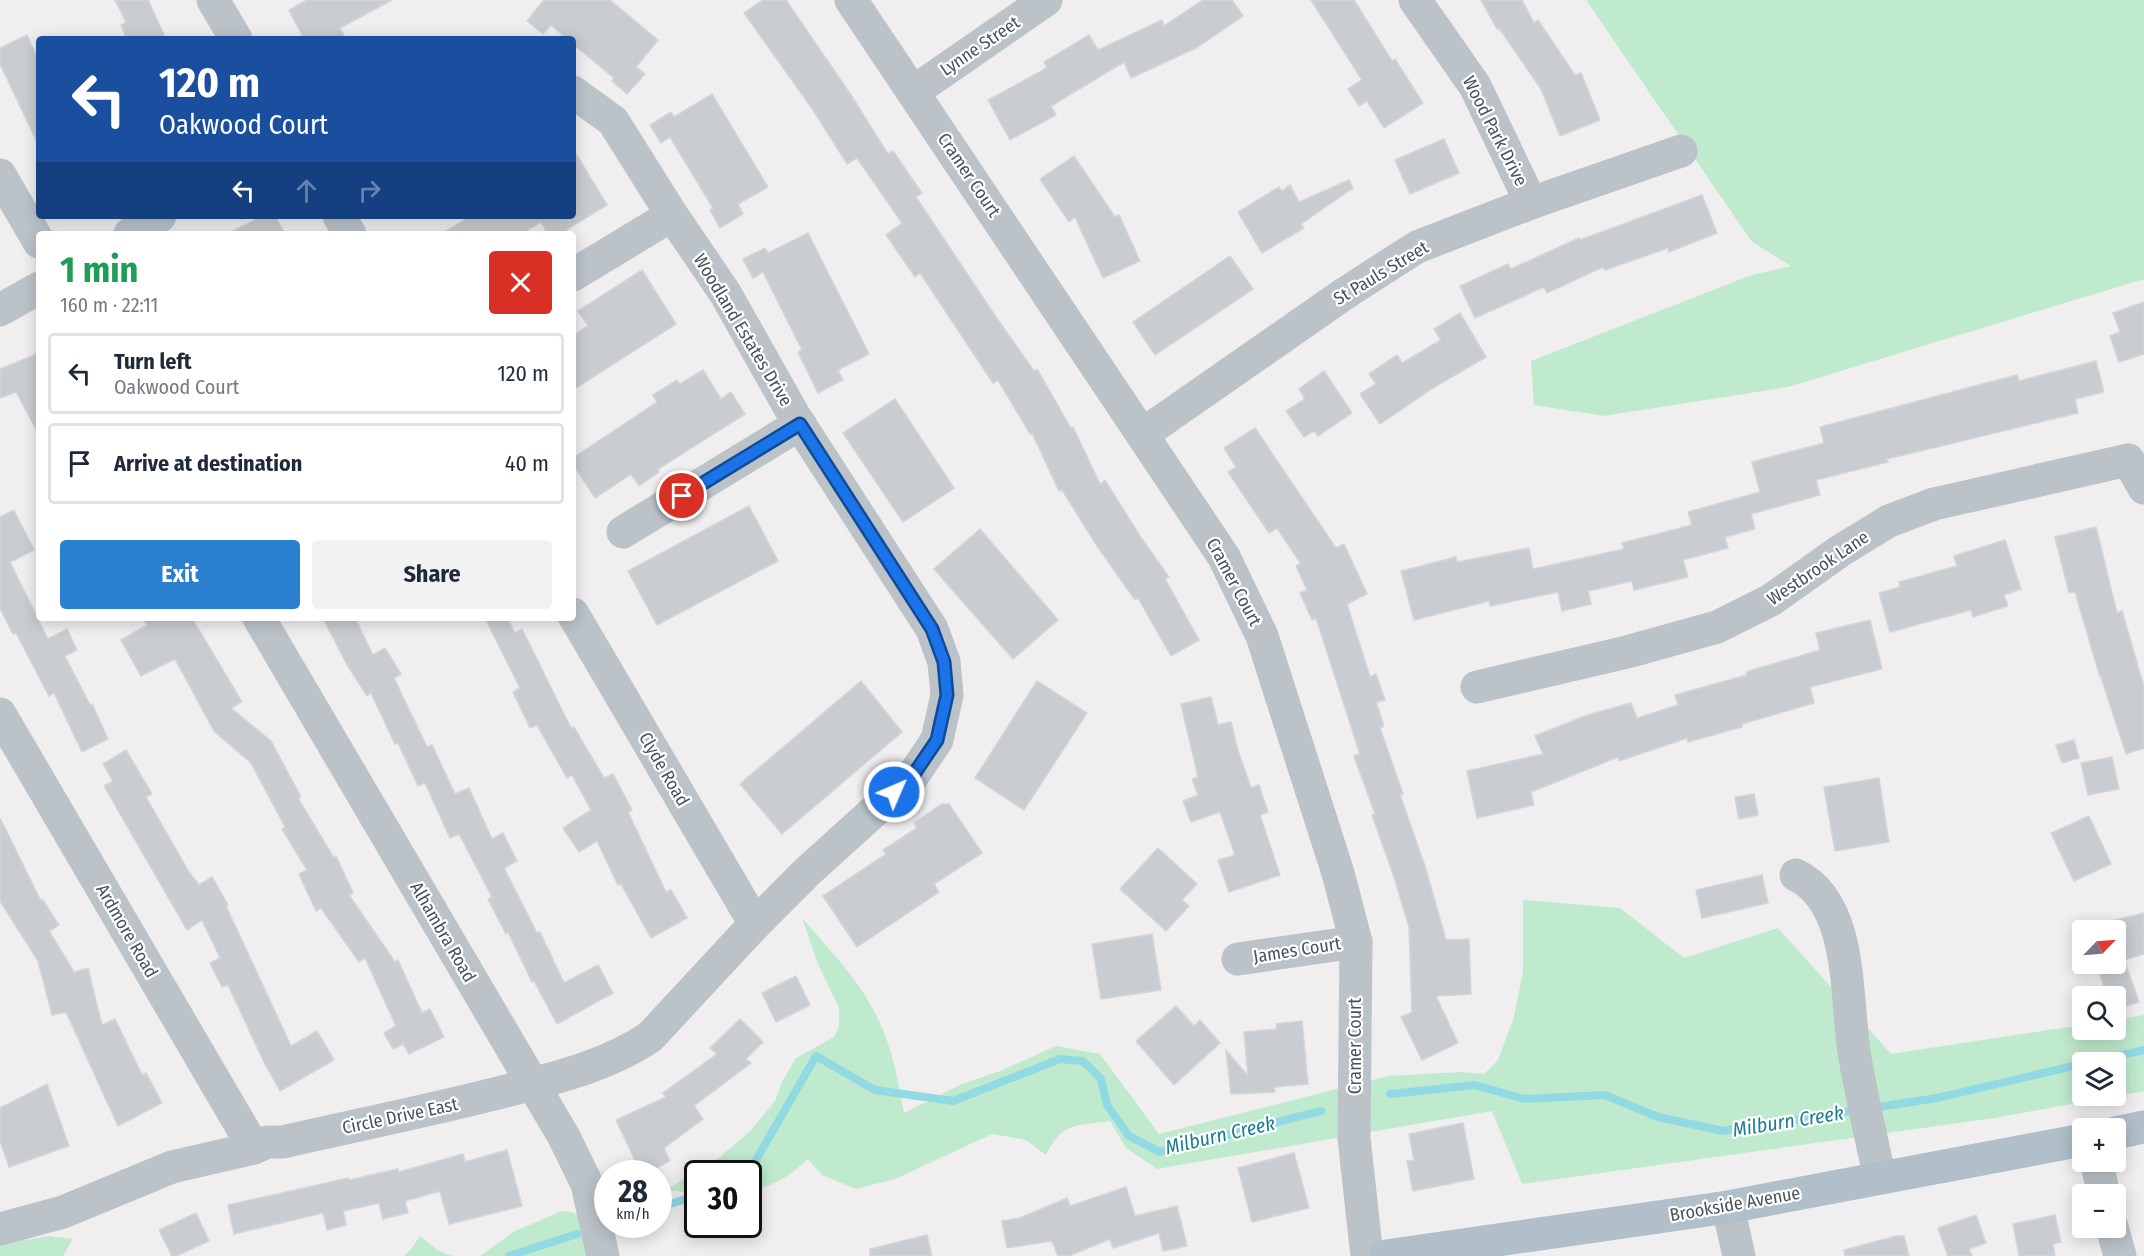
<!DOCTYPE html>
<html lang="en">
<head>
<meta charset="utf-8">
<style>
	:root { --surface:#fff; --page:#f2f2f3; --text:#1f2937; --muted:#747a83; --line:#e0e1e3; --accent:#2a7fce }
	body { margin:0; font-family:"Fira Sans Condensed",sans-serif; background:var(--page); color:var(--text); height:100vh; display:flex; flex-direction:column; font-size:22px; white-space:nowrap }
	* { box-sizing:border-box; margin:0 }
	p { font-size:20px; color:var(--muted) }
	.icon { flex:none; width:33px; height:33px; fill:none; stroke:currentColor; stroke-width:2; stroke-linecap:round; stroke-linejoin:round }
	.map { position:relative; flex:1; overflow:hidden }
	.panel { position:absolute; left:36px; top:231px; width:540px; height:390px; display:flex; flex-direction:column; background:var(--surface); border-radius:6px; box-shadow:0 3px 15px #0003 }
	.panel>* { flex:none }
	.hud { position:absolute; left:36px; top:36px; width:540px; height:183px; border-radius:6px; box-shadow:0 3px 15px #0003; background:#1a4fa0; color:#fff; overflow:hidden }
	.needle { width:39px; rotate:65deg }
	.controls { position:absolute; left:2072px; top:920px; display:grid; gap:12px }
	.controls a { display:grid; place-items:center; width:54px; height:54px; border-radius:6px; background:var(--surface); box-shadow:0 3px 15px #0003; font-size:30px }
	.speed { position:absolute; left:594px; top:1160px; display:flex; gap:12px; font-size:30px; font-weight:700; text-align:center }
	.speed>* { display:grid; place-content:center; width:78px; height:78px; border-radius:50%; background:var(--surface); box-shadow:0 3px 15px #0003; line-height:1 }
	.speed small { font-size:15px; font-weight:400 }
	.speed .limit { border:3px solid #111; border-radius:9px; background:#fff; color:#111 }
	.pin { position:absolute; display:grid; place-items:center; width:51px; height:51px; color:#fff; margin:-26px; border:3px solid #fff; border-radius:50%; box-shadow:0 2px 6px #0007 }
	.me { position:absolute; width:66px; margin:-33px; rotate:45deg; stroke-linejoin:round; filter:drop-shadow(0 0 4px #0008) }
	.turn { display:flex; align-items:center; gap:21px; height:126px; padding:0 24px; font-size:27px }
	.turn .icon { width:78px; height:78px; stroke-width:2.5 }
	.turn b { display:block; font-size:42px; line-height:51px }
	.lanes { display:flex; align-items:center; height:57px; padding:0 24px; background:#0003; justify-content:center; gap:30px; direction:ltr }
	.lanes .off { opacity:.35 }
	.round { display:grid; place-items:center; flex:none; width:63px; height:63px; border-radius:6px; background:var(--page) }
	.overview { display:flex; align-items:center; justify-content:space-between; height:102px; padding:0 24px }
	h1 { font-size:36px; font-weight:700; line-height:45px; color:#1e9e55 }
	.primary-button { display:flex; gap:12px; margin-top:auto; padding:12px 24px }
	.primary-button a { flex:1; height:69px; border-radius:6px; background:var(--accent); color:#fff; font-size:24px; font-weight:700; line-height:69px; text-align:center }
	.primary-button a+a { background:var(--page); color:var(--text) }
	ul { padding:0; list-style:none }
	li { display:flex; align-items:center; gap:18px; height:81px; margin:0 12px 9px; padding:0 12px; border:3px solid var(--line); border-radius:6px }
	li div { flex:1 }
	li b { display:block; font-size:22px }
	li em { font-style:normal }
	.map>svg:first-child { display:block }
	.green { fill:#c0eacd; fill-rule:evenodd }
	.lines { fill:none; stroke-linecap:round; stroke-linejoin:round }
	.stream { stroke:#91d9e3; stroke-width:8 }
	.building { fill:#c9ccd0; stroke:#d2d5d9; stroke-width:1.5 }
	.minor { stroke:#bbc3c9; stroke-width:33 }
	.major { stroke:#b0bfca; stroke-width:33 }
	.route-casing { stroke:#114b97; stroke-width:15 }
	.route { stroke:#1a73e8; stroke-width:10 }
	.labels { text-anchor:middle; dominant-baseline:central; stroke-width:4.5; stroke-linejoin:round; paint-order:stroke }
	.street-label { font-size:18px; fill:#485359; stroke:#fff }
	.water-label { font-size:20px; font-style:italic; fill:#197e8d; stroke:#fff }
</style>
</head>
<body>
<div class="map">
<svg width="2144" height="1256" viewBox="0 0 2144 1256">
	<rect width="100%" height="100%" fill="#f0eeee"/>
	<g class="green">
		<polygon points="1586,0 2144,0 2144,279 1788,387 1604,416 1534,405 1531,361 1749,276 1791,266 1752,242"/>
		<path d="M1523,900L1620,908L1684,958L1778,928L1891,1054L2082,1025V1029H2115V1020L2144,1015V1091L1994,1118L1522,1184L1492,1111L1157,1169L1126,1148L1110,1121C1078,1126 1062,1121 1046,1155L1026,1140L992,1134L895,1179L856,1189L822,1175L808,1159C787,1178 776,1184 749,1192L748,1173H698L697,1193L666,1190L720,1157L750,1131L775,1101L782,1082L796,1058L834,1037L839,1027V1008L818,964L802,918C829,949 862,983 879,1021C893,1050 898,1082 904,1113L962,1084L1000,1071L1056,1046L1100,1054L1159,1134L1388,1076L1461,1072L1484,1074L1498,1060L1514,1017L1523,972ZM2082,1062H2115V1095H2082Z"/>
		<path d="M562,1211C586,1211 588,1226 593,1245L586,1256H480L513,1232Z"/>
		<polygon points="49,1236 73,1239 63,1256 0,1256 0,1240 27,1240"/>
		<polygon points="420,1236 437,1250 452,1256 404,1256 412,1248"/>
	</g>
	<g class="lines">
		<g class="stream">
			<polyline points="2091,1062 2144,1050"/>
			<polyline points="1390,1094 1475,1085 1524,1099 1605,1095 1658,1117 1723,1131 1857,1110"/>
			<polyline points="1872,1108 1937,1098 2082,1064"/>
			<polyline points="748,1174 816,1056 875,1090 953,1101 1060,1059 1083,1061 1101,1079 1107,1105 1129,1136 1160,1152 1321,1111"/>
			<polyline points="658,1208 698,1195"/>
			<polyline points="509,1256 577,1234"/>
		</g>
	</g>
	<g class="building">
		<polygon points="115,0 148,0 166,39 127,39 121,25 126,22"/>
		<polygon points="307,0 392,0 340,28 346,39 304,39 289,10"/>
		<polygon points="544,0 610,0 658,40 636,67 645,74 627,94 612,81 614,78 573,44 573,39 567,39 551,25 543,34 527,21"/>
		<polygon points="763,0 786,0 851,95 888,154 893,151 922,193 916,197 996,317 1034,371 1037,369 1071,428 1073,427 1100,484 1105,480 1140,536 1169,577 1165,579 1199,640 1171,656 1138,598 1135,600 1097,546 1062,490 1059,491 1032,433 1030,434 998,380 993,383 920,273 915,277 886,235 902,223 857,158 847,164 813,110 744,13"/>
		<polygon points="1203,0 1232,0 1243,16 1196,48 1131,78 1124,62 1051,106 1056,115 1010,140 988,100 1047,68 1044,62 1089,35 1098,50 1162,20 1164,26"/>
		<polygon points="1311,0 1354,0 1392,61 1395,59 1423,103 1384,128 1367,101 1359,106 1348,89 1362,80"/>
		<polygon points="1481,0 1522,0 1534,23 1538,20 1575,75 1581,73 1600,120 1560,136 1541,89 1499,28 1497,29"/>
		<polygon points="27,35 39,62 39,146 0,64 0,48"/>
		<polygon points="712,94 768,187 738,204 743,214 720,228 710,210 713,208 670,137 661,143 650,125 671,112 674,117"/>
		<polygon points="1444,139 1459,173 1410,194 1395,160"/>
		<polygon points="573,149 607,205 560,234 548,234 541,222 521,234 441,234 471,216 573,216"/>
		<polygon points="1074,156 1115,217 1119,215 1140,261 1103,278 1075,217 1069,222 1040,179"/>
		<polygon points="1349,180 1353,188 1301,224 1304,228 1262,253 1238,212 1279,187 1282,191 1290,185 1299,202"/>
		<polygon points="1702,195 1717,233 1669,252 1668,248 1605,270 1603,267 1547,293 1544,287 1475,318 1460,286 1508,264 1511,269 1579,238 1580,240"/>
		<polygon points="263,216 275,216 285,234 227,234"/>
		<polygon points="808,233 869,354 838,370 843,380 818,393 798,352 802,350 763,272 753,278 743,259 765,248 768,253"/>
		<polygon points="1230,256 1253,289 1155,355 1133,322"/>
		<polygon points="642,270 676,324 573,390 573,335 588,326 578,311"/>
		<polygon points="2144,302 2144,354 2119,362 2110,336 2120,332 2113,313"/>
		<polygon points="1460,313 1486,357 1433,388 1380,424 1360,394 1376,384 1369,374 1397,355 1402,363 1441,340 1434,329"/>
		<polygon points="39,353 39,435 16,392 0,398 0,369"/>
		<polygon points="2096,361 2104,392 2075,399 2078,413 1887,459 1888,462 1816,480 1820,495 1751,514 1755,529 1725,537 1728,548 1683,560 1688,577 1634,590 1632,581 1588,591 1591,604 1562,611 1558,592 1490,606 1489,601 1414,620 1401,571 1456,557 1457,562 1529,548 1533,569 1624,549 1622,543 1692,525 1688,512 1760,492 1752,462 1824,443 1820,427 2017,375 2019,381"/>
		<polygon points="703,370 721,399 731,392 745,414 658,469 659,472 639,486 631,474 595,498 573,464 573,458 657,402 653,395 677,380 680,384"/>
		<polygon points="1324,371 1352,413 1318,436 1314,431 1304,437 1286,411 1305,399 1299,389"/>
		<polygon points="895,399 954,488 903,522 843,433"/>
		<polygon points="1255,428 1336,548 1344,544 1367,594 1347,604 1370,677 1376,674 1385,700 1376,702 1384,726 1380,728 1403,794 1400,795 1425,866 1446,940 1469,939 1471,994 1436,996 1458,1043 1422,1060 1401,1017 1412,1012 1409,927 1394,877 1372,815 1375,814 1354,756 1360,754 1316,618 1312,620 1300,593 1307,590 1296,566 1301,564 1277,528 1269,533 1228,472 1236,467 1224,448"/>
		<polygon points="749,506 778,561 657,625 628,571"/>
		<polygon points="14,510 34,550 10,562 48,639 67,629 77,650 65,656 90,705 92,704 108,739 82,752 54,693 49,696 16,633 13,634 0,608 0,517"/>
		<polygon points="2096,527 2117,613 2122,611 2144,687 2144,748 2126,754 2101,677 2100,677 2075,592 2069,593 2055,537"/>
		<polygon points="980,529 1058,620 1013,659 934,569"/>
		<polygon points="2005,540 2021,589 2004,595 2008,606 1973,617 1971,610 1890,632 1879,593 1900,587 1899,582 1957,566 1954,556"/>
		<polygon points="143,618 192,618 242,702 231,708 271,741 301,797 298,798 334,858 336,856 353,893 349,895 395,962 398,960 422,1013 430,1009 444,1037 409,1054 403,1044 393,1049 384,1033 396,1026 365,958 359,962 321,908 316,911 299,874 307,870 282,829 285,827 251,763 214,731 175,659 141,676 121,640 147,625"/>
		<polygon points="323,618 355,618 373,655 385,648 401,674 394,678 427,747 432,745 455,794 469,788 492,839 503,833 517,861 504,868 537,933 540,932 564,983 598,965 613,993 557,1024 534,981 532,982 508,932 506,934 488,899 492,897 459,834 450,838 425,783 418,786 398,743 395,744 371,693 367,696 347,665"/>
		<polygon points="485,618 507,618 515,633 522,629 571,728 574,727 604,778 613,774 632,810 628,812 666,892 671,890 687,918 651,938 621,884 618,885 597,841 579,852 563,828 591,810 572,775 567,778 537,725 530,728 513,692 520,688"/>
		<polygon points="1870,620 1882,669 1810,687 1814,703 1742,724 1742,727 1688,742 1687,738 1619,761 1618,757 1531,792 1534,805 1477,818 1467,771 1543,754 1535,736 1585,716 1631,703 1637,718 1678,705 1675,695 1747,675 1746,672 1820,650 1816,633"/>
		<polygon points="861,681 902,732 782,834 740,784"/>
		<polygon points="1037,681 1087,713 1024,810 975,778"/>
		<polygon points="1211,697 1218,725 1231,722 1237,747 1251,788 1259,785 1268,812 1260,815 1280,875 1229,892 1218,860 1235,855 1220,812 1191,822 1183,801 1198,795 1192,779 1198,777 1181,704"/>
		<polygon points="2074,740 2079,758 2062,763 2056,745"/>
		<polygon points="126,750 152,794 146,797 189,872 199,885 212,877 228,905 226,906 291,1046 317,1031 334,1060 280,1091 264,1062 228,985 222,987 210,963 220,958 202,920 187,930 104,786 113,781 103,764"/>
		<polygon points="2112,757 2119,789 2088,795 2081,763"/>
		<polygon points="1879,778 1889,842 1835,851 1824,787"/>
		<polygon points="1754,794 1758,815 1739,819 1735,797"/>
		<polygon points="942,804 949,804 982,853 934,884 939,892 857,947 823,896 886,854 883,850 917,828 914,823"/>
		<polygon points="2089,816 2111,864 2074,881 2051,833"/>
		<polygon points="0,818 41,901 43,900 59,925 49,931 74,972 88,968 102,1025 115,1019 142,1075 146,1073 162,1103 118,1126 66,1012 52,1015 38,961 0,901"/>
		<polygon points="1158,848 1197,884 1182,900 1189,906 1166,931 1120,889"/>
		<polygon points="1762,875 1768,903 1702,918 1696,890"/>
		<polygon points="2144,913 2144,954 2124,960 2139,1002 2115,1010 2115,996 2106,996 2097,963 2115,963 2115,930 2089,930 2088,927"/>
		<polygon points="1152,934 1161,990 1101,999 1092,944"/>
		<polygon points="796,976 810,1005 776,1022 762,993"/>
		<polygon points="1176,1006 1194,1026 1200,1020 1220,1043 1174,1085 1136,1041"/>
		<polygon points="740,1019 763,1042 746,1059 751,1063 694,1106 703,1119 664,1148 670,1161 646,1173 641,1173 616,1120 666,1097 663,1093 717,1054 710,1048"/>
		<polygon points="1302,1021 1308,1084 1274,1087 1275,1092 1231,1094 1226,1050 1248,1076 1244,1032 1277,1029 1276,1024"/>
		<polygon points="47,1084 69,1146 9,1167 0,1141 0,1108"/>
		<polygon points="1463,1123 1474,1179 1413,1191 1407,1161 1414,1160 1409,1134"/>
		<polygon points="507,1150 522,1206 449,1224 440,1191 405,1201 408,1213 383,1219 379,1203 343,1211 346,1225 327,1230 323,1213 234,1234 228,1205 348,1178 349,1180 398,1169 399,1172 463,1154 465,1162"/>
		<polygon points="1294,1153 1309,1208 1252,1222 1238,1168"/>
		<polygon points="1126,1187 1135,1216 1177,1206 1187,1246 1163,1251 1159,1233 1113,1248 1110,1239 1069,1256 1058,1256 1052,1241 1007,1248 1002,1221 1020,1218 1067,1198 1070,1206"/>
		<polygon points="196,1213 209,1241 176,1256 172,1256 159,1230"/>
		<polygon points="1976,1215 1986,1243 1969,1249 1972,1256 1948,1256 1938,1228"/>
		<polygon points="2055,1215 2061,1242 2053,1244 2055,1256 2019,1256 2013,1224"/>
		<polygon points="927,1235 932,1256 870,1256 870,1249"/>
		<polygon points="1896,1236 1904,1236 1909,1256 1845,1256 1844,1250"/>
	</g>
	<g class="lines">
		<g class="minor">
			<polyline points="213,0 236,39"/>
			<polyline points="851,0 1224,557 1262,636 1338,873 1356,942 1354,1138 1367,1256"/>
			<polyline points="1415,0 1475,86 1531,203"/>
			<polyline points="913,92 1046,0"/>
			<polyline points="0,175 39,242"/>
			<polyline points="339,216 350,234"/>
			<polyline points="130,234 160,216"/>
			<polyline points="573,275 672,215"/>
			<polyline points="0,310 39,288"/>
			<polyline points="1143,434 1344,294 1417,247 1531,203 1681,151"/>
			<polyline points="2128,460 2144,488"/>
			<polyline points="623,532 800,424"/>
			<polyline points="573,614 755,924"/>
			<polyline points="259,618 564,1137 587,1184 603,1256"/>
			<polyline points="1477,687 1627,652 1717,627 1771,600 1840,551 1889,521 1934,504 2128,460"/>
			<polyline points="0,714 254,1148"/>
			<path d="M1796,875C1855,904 1845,1002 1855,1058C1862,1098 1871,1138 1880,1178"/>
			<polyline points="1238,959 1356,942"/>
			<polyline points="2096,1161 2104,1194"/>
			<polyline points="1728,1207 1739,1256"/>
			<polyline points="2112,1227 2120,1256"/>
			<path d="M0,1229L63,1212L172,1167L254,1148L267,1142H283C357,1125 432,1110 506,1091C555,1078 607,1066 650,1037L755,924L807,872L912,777L937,740L947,695L944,662L932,629L795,417L725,293L672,215L613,121L573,92"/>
		</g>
		<g class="major">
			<polyline points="2115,1133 2144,1127"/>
			<polyline points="1386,1256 1728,1207 2082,1140"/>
		</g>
	</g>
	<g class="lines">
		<g class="route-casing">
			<polyline id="route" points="682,496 800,424 932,629 944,662 947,695 937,740 912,777 894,792"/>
		</g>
		<use href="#route" class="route"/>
	</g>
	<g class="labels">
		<g class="street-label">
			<text transform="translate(980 46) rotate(-34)">Lynne Street</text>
			<text transform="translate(1495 131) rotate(63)">Wood Park Drive</text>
			<text transform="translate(969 175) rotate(56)">Cramer Court</text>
			<text transform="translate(1381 273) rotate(-31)">St Pauls Street</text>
			<text transform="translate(743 330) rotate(59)">Woodland Estates Drive</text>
			<text transform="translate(1818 568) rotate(-34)">Westbrook Lane</text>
			<text transform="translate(1234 582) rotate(62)">Cramer Court</text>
			<text transform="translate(664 769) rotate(60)">Clyde Road</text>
			<text transform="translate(127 931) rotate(60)">Ardmore Road</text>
			<text transform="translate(443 932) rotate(60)">Alhambra Road</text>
			<text transform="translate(1297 950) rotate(-9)">James Court</text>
			<text transform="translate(1355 1046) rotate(-90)">Cramer Court</text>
			<text transform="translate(400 1116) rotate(-12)">Circle Drive East</text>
			<text transform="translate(1735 1204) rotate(-10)">Brookside Avenue</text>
		</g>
		<g class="water-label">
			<text transform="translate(1788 1121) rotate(-9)">Milburn Creek</text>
			<text transform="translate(1220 1135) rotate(-13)">Milburn Creek</text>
		</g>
	</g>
</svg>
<div class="controls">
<a><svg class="needle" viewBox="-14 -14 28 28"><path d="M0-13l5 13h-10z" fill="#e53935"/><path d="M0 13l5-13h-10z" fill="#747a83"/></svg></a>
<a><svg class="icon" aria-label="search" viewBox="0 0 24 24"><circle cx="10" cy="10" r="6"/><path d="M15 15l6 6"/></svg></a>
<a><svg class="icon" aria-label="layers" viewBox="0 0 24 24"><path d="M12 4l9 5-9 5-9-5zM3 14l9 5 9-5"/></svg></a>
<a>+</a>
<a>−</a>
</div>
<div class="speed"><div>28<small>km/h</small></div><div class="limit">30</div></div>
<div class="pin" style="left:682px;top:496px;background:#d93025"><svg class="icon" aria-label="arrive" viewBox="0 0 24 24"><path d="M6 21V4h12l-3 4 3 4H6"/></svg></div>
<svg class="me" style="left:894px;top:792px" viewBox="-20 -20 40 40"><circle r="17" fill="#1a73e8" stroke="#fff" stroke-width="3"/><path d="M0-11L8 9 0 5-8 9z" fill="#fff"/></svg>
<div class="hud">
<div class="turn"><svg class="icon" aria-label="left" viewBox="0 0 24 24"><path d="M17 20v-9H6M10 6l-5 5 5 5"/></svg><div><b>120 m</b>Oakwood Court</div></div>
<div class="lanes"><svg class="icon" aria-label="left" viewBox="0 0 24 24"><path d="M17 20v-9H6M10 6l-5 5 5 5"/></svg><svg class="icon off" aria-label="ahead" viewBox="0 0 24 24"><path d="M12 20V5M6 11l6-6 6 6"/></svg><svg class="icon off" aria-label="right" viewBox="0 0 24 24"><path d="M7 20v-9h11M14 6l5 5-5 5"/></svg></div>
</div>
<section class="panel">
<div class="overview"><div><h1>1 min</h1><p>160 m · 22:11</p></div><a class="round" style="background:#d93025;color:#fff"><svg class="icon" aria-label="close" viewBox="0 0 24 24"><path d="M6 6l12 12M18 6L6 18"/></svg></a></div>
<ul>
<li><svg class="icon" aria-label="left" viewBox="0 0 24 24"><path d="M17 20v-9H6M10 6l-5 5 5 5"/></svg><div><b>Turn left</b><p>Oakwood Court</p></div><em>120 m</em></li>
<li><svg class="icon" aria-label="arrive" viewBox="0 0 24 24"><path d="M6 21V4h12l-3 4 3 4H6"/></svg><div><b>Arrive at destination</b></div><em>40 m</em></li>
</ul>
<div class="primary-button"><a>Exit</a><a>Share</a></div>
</section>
</div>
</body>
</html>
